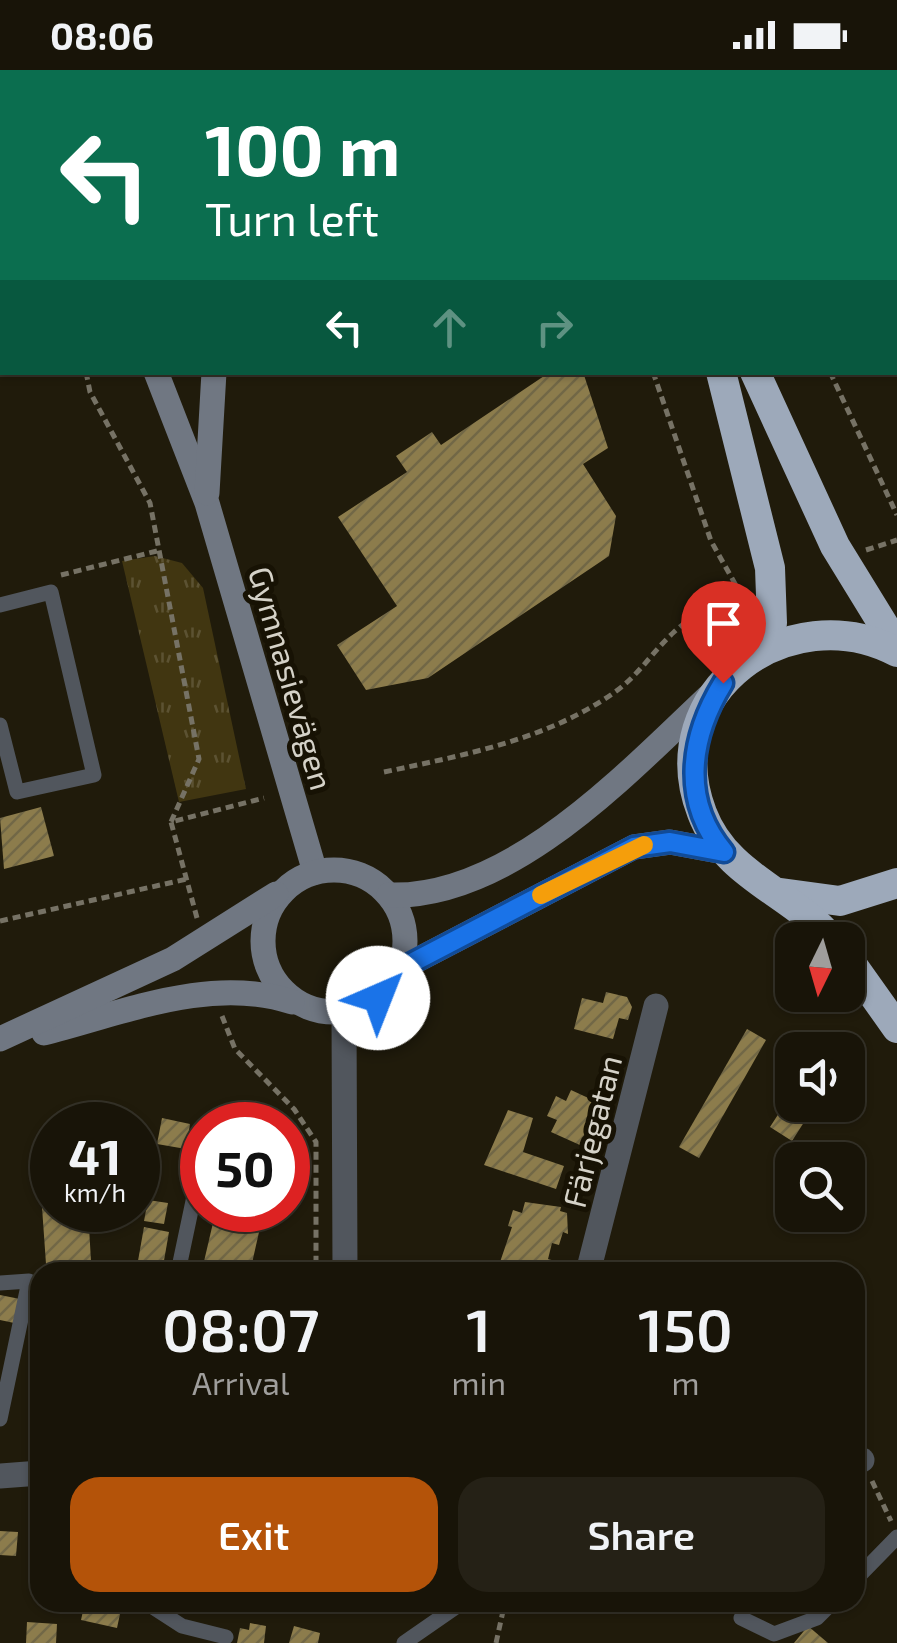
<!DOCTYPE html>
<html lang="en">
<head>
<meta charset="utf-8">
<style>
	:root { --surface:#181408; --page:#252116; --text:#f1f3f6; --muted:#9f9e9c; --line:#363329; --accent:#b45309 }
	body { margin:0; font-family:"Exo 2",sans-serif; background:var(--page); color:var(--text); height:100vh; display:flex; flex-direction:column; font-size:38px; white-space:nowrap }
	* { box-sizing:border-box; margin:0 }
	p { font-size:32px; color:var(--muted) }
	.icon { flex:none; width:55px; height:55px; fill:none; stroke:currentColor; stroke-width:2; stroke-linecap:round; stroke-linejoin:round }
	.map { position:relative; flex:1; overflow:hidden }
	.details { position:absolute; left:30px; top:1192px; width:835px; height:350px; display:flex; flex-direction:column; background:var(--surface); border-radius:30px; box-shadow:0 2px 8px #0004,0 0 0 2px var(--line) }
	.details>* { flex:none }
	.hud { position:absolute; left:0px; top:0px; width:898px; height:305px; box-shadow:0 2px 8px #0004,0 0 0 2px var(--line); background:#0b6e4f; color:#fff; overflow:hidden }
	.needle { width:65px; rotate:185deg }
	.tools { position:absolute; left:775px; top:852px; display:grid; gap:20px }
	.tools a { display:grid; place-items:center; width:90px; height:90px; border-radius:20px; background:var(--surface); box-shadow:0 2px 8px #0004,0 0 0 2px var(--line); font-size:50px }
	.speed { position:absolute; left:30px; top:1032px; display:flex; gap:20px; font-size:50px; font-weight:700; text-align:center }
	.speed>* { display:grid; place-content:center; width:130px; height:130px; border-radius:50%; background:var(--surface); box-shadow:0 2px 8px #0004,0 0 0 2px var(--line); line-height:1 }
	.speed small { font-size:25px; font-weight:400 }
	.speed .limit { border:15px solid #d22; background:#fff; color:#111 }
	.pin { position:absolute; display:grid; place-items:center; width:85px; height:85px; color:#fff; margin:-102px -42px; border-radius:50% 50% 50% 0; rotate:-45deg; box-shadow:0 0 10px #0007 }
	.pin .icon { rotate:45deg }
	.me { position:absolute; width:110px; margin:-55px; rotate:44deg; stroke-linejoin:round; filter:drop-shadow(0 0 8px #0008) }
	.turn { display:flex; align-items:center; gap:35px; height:210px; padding:0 40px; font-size:45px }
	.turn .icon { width:130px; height:130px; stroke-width:2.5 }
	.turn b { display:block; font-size:70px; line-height:85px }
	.lanes { display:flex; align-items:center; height:95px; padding:0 40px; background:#0003; justify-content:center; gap:50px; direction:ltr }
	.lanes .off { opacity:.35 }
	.eta { display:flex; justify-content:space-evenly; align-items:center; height:170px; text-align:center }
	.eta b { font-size:60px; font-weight:600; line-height:70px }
	.cta { display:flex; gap:20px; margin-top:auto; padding:20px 40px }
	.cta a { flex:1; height:115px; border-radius:30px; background:var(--accent); color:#fff; font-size:40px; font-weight:600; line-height:115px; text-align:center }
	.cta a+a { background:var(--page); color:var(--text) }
	.status { display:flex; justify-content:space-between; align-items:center; height:70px; padding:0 50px; background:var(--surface); direction:ltr }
	.status svg { height:28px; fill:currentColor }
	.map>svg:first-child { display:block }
	.grass { fill:url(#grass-tufts) }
	.building { fill:url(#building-hatch) }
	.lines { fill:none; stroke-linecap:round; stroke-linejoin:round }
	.path { stroke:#767265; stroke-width:5; stroke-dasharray:8 5; stroke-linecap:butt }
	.lane { stroke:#51565d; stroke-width:15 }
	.street { stroke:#51565d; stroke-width:25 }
	.secondary { stroke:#707782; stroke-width:25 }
	.highway { stroke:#9da9ba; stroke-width:30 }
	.route-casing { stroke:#114b97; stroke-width:25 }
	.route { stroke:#1a73e8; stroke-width:18 }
	.slow { stroke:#f59e0b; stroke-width:18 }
	.labels { text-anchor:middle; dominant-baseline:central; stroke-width:10; stroke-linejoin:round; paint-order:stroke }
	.street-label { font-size:32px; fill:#d5d2c8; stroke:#171204 }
</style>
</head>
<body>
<div class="status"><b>08:06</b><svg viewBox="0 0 49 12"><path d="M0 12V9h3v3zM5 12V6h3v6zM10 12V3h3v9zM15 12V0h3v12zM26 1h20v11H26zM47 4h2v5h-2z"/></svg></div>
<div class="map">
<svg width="897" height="1573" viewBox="0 0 897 1573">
	<defs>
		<pattern id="grass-tufts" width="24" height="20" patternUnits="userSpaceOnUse" patternTransform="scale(2.5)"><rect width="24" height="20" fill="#413611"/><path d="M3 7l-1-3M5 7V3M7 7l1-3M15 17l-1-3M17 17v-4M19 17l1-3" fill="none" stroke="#5c5232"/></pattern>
		<pattern id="building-hatch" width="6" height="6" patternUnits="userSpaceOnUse" patternTransform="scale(2.5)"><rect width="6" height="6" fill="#8c7c4c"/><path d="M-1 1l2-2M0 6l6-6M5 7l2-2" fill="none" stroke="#716746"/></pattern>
	</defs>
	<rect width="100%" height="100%" fill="#201b0b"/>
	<polygon class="grass" points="155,486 182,493 203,518 246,719 179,732 122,491"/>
	<g class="building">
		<polygon points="550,302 583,302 608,378 583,394 616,446 609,486 428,608 366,620 337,575 397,536 338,447 407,402 396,386 432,362 441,375"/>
		<polygon points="41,737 54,786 4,799 0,748"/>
		<polygon points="606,922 627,927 632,937 628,950 619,948 613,969 574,959 582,928 603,933"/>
		<polygon points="747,959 766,970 699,1088 679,1077"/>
		<polygon points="571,1020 610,1038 591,1080 551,1062 557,1050 547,1046 556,1026 566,1031"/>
		<polygon points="790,1026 792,1035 815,1035 792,1071 770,1057"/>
		<polygon points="508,1040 533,1048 523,1082 564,1096 556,1119 484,1095"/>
		<polygon points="162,1048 190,1054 186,1079 157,1074"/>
		<polygon points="52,1122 52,1140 88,1140 91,1191 86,1192 87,1202 51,1202 50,1194 46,1194 41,1123"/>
		<polygon points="148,1130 168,1133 164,1154 144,1151"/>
		<polygon points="525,1132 561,1137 560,1141 567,1143 568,1164 563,1162 559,1175 552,1173 548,1189 555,1191 552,1202 507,1202 508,1197 499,1195 512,1157 508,1156 513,1140 522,1143"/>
		<polygon points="216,1140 264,1140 250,1202 202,1200"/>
		<polygon points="144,1157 169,1162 162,1202 136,1202"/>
		<polygon points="0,1225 20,1229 19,1254 0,1250"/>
		<polygon points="0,1461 18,1462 16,1486 0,1485"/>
		<polygon points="85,1532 115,1532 113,1542 120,1544 117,1558 81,1550"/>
		<polygon points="27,1552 57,1554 56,1573 26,1573"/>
		<polygon points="250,1553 266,1556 264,1573 237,1573 240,1558 249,1560"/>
		<polygon points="294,1556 320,1563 318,1573 289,1573"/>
		<polygon points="808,1556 828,1573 794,1573"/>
	</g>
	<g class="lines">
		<g class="path">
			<polyline points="12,0 13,2"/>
			<polyline points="547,0 548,2"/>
			<polyline points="134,1 135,0"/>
			<polyline points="721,2 773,0"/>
			<polyline points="792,2 793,0"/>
			<polyline points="86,302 90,322 150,433 199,689 171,752"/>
			<polyline points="653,302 711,471 738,519"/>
			<polyline points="830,302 897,445"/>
			<polyline points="866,480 897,470"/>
			<polyline points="61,505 157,481"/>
			<path d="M384,702C464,685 547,670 615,622C639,605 653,581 674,562C695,543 720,530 745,516"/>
			<polyline points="197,848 171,752 264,728"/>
			<polyline points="0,851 187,809"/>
			<polyline points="222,946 235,979 294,1039 316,1072 316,1202"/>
			<polyline points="872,1411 891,1451"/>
			<polyline points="496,1573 505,1532"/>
		</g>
		<g class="lane">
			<polyline points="0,535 51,522 94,705 17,722 0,655"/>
			<polyline points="178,1202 197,1112"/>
			<polyline points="0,1213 29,1211 0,1349"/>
			<polyline points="855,1510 897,1467"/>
			<polyline points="145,1532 182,1556 226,1567"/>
			<polyline points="741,1548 774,1564 817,1548 833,1532"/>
			<polyline points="404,1573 463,1532"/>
		</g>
		<g class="street">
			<polyline points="0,251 2,251"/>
			<polyline points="344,942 345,1202"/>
			<polyline points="588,1202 656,936"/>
			<polyline points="855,1390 862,1390"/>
			<polyline points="0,1406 40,1403"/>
		</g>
		<g class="secondary">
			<polyline points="103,0 103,2"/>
			<polyline points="156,302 207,433 315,802"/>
			<polyline points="207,423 214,302"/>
			<circle cx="334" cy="871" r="71"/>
			<path d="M389,825C510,829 626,704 708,627"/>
			<polyline points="400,899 634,777 670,772 724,782"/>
			<path d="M44,963C123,943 211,905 292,932"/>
			<polyline points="0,969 173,889 276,824"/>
		</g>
		<g class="highway">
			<polyline points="633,0 634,2"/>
			<polyline points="721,302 770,498 772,553 761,581"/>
			<polyline points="755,302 835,476 897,577"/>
			<polyline points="781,823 840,831 897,813"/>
			<path d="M832,870C792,822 726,807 702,743C655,622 789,525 897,582"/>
			<polyline points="848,889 897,958"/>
		</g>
	</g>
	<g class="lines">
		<g class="route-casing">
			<path id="route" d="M378,928L400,899L634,777L670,772L724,782C680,730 690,667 723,613"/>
		</g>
		<use href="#route" class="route"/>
		<polyline class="slow" points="541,825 644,775"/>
	</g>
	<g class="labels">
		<g class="street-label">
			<text transform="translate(292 608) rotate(74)">Gymnasievägen</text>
			<text transform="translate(591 1061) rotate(-76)">Färjegatan</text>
		</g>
	</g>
</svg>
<div class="tools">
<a><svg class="needle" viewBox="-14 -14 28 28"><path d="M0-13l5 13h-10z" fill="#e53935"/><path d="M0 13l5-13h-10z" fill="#9f9e9c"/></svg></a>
<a><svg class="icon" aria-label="sound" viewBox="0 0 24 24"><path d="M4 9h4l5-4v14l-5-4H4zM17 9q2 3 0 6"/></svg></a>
<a><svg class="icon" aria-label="search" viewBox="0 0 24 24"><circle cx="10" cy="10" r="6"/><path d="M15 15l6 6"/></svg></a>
</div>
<div class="speed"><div>41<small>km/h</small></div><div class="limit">50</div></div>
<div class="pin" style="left:723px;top:613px;background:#d93025"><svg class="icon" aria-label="arrive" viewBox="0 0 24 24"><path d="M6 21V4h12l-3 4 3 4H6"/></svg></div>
<svg class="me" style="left:378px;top:928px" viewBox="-20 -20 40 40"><circle r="19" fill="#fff"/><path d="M0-13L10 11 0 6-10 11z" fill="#1a73e8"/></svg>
<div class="hud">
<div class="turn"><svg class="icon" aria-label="left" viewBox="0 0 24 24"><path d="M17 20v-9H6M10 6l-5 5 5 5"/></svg><div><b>100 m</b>Turn left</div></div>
<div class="lanes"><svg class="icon" aria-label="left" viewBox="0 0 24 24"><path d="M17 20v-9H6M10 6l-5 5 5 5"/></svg><svg class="icon off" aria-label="ahead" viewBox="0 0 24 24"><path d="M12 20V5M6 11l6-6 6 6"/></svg><svg class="icon off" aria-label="right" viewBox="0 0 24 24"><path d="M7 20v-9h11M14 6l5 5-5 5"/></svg></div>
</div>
<section class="details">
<div class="eta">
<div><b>08:07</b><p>Arrival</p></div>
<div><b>1</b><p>min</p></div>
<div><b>150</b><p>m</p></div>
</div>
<div class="cta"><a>Exit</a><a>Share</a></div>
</section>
</div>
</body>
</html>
